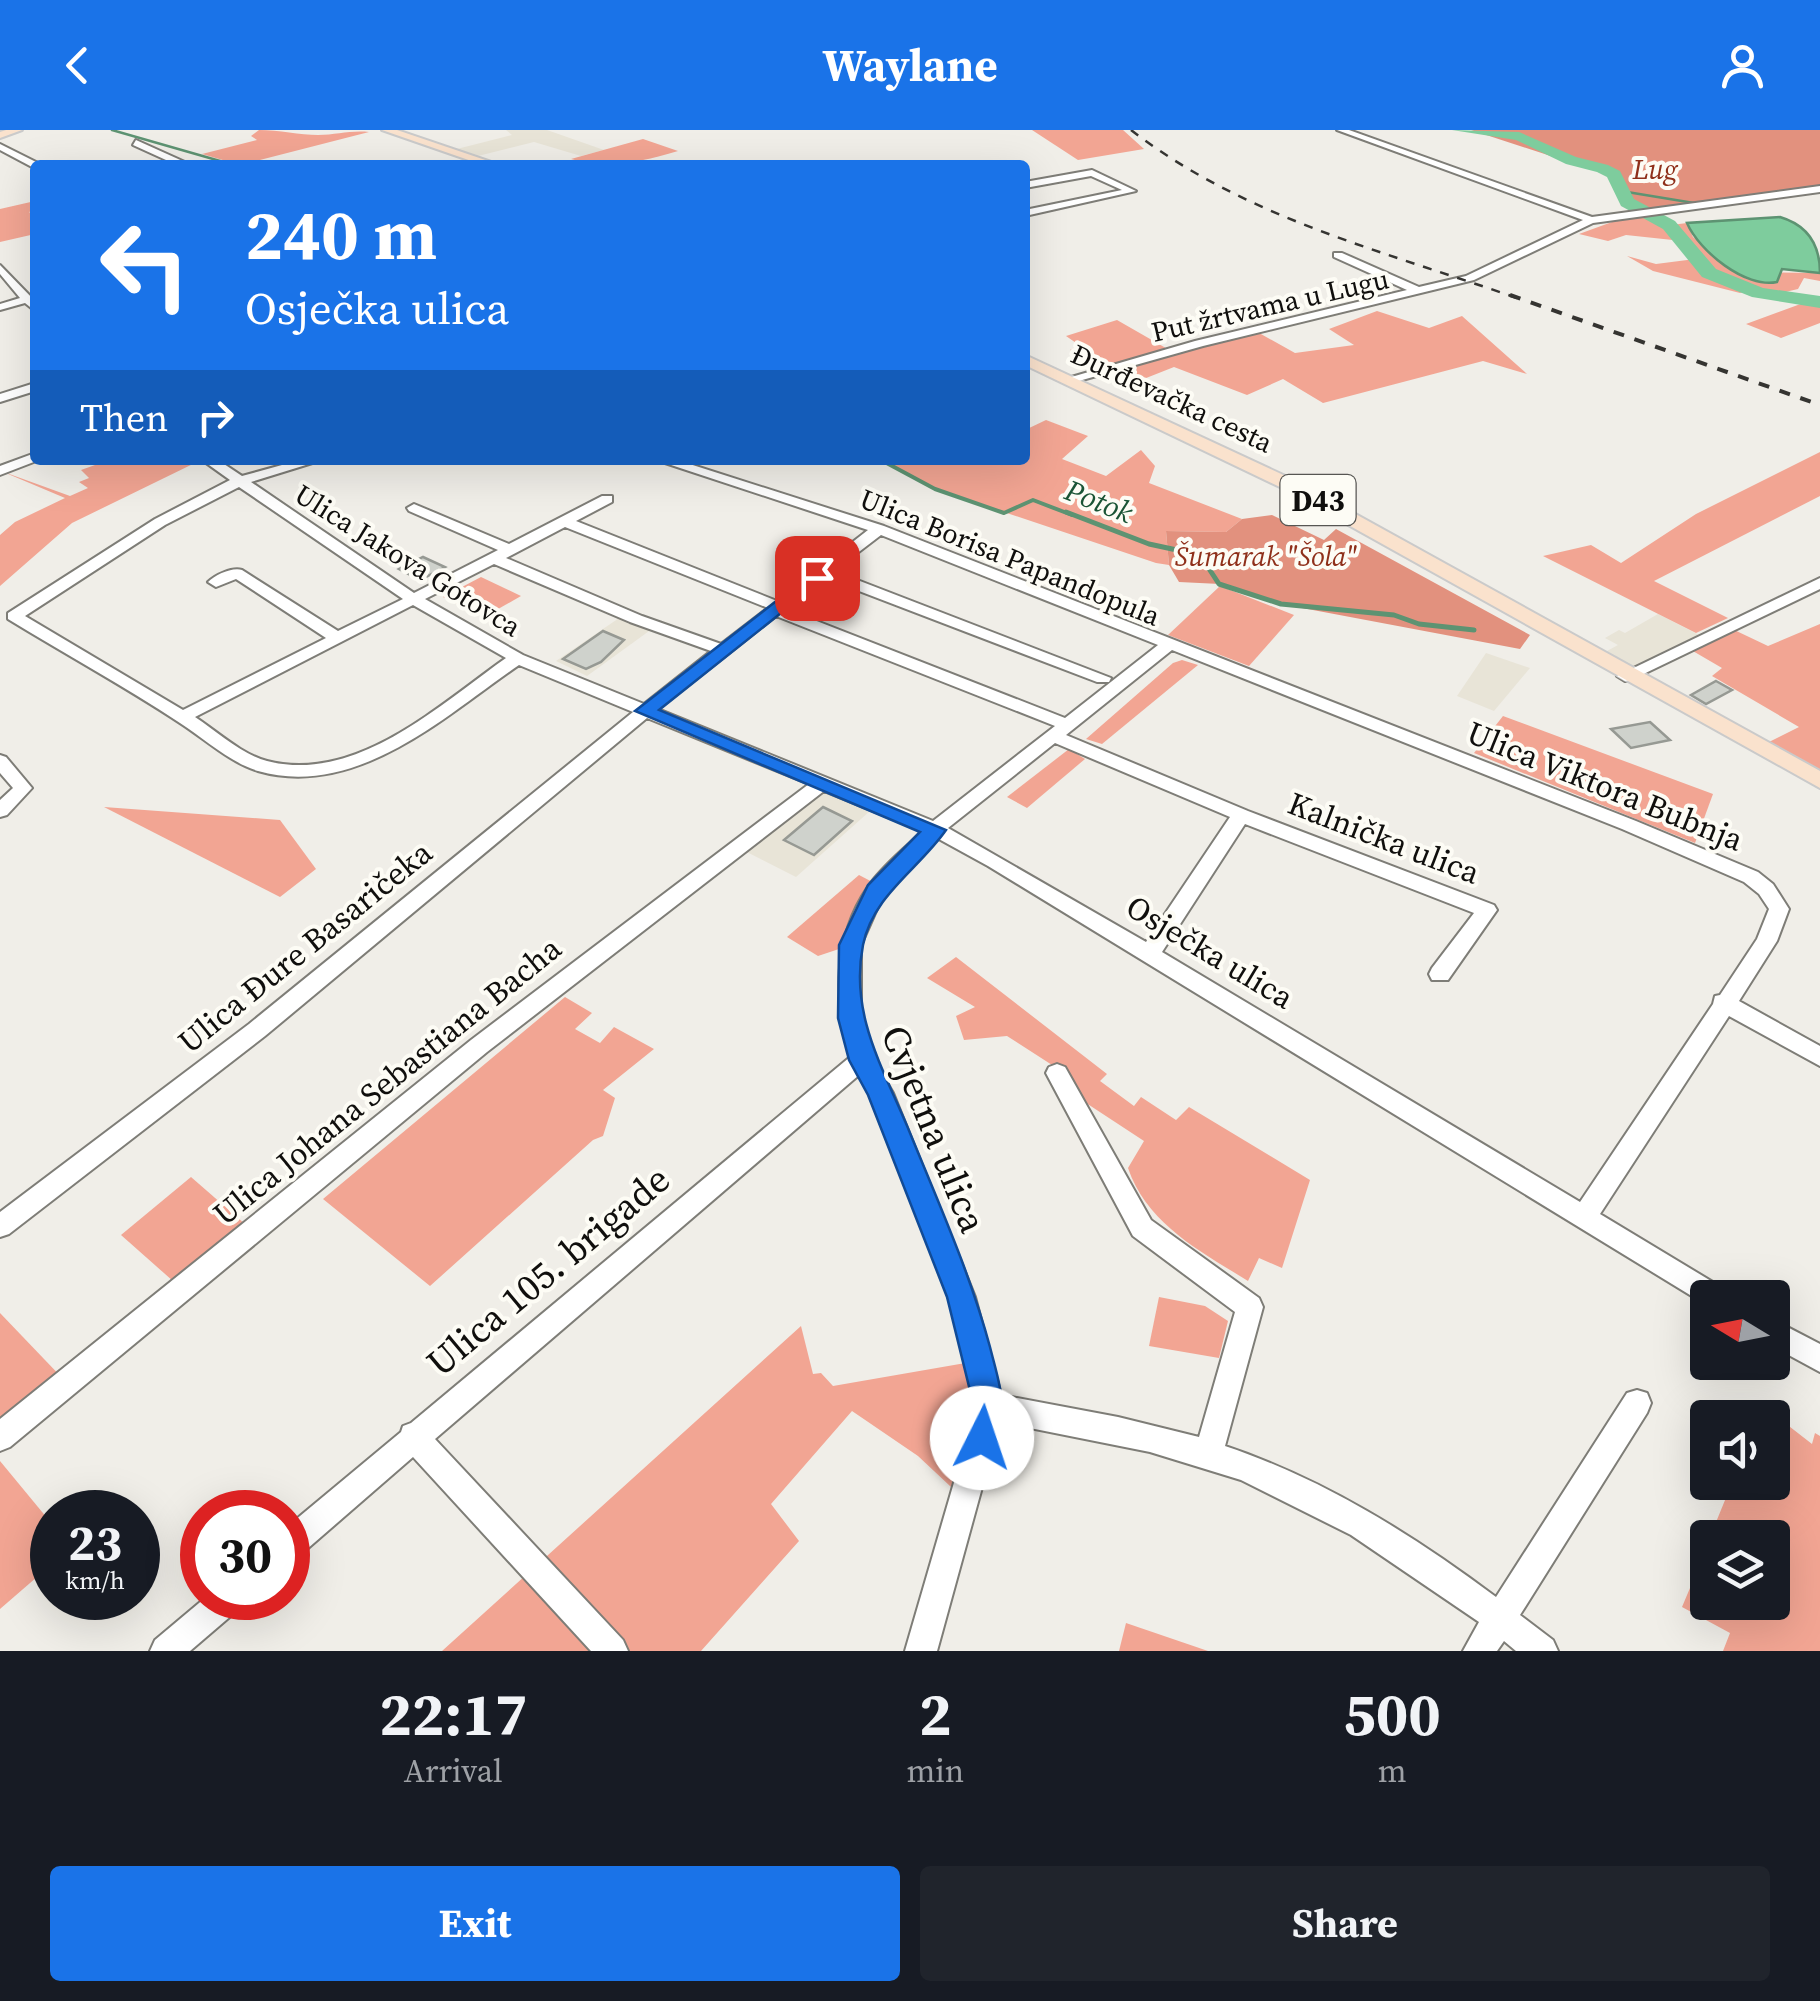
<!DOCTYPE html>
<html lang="en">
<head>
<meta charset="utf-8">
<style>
	:root { --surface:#171b24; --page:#20242c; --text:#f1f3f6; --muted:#9ea1a6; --accent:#1a73e8 }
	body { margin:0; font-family:"Source Serif 4",serif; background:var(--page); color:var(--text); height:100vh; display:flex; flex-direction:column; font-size:38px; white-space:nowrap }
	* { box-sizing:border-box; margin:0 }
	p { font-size:32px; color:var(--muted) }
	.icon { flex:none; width:55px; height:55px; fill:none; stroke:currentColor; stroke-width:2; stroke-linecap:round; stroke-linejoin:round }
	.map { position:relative; height:1521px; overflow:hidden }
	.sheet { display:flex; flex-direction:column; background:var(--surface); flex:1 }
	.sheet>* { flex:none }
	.guide { position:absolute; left:30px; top:30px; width:1000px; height:305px; border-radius:10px; box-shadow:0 10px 40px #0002; background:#1a73e8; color:#fff; overflow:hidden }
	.needle { width:65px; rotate:280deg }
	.controls { position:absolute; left:1690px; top:1150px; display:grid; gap:20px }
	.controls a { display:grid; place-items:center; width:100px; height:100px; border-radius:10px; background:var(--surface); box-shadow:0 10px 40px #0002; font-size:50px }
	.speed { position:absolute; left:30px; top:1360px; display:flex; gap:20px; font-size:50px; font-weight:700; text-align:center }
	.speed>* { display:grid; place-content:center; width:130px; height:130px; border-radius:50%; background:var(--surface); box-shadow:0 10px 40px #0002; line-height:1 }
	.speed small { font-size:25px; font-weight:400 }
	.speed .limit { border:15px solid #d22; background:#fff; color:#111 }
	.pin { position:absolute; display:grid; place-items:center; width:85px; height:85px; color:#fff; margin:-42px; border-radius:20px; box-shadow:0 5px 15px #0006 }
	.me { position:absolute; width:110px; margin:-55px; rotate:4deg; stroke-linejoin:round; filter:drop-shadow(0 0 8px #0008) }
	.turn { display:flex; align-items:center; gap:35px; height:210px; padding:0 50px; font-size:45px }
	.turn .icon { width:130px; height:130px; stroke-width:2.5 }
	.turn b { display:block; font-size:70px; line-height:85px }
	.then { display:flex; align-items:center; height:95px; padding:0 50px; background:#0003; gap:20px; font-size:38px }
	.eta { display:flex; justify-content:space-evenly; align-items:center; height:170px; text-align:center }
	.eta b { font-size:60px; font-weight:700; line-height:70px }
	.button { display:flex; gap:20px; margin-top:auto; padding:20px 50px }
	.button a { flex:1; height:115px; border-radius:10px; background:var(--accent); color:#fff; font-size:40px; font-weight:700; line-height:115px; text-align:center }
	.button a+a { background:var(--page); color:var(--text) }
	header { display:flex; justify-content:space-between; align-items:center; height:130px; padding:0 50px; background:var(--accent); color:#fff; font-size:45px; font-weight:700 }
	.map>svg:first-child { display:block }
	.built { fill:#e8e4d7 }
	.green { fill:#f2a593 }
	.forest { fill:#e2917e }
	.water { fill:#7ecc9d; stroke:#5d9372; stroke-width:2.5 }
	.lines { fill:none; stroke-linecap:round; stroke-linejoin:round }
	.stream-far2 { stroke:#5d9372; stroke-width:2.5 }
	.stream-far1 { stroke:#5d9372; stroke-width:4 }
	.stream { stroke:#5d9372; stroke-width:5 }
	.river { fill:#7ecc9d; fill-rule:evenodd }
	.building { fill:#cfd2cc; stroke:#969993; stroke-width:2.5 }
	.minor-casing { stroke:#7e7d77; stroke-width:4 }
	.major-casing { stroke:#cacaca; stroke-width:4 }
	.minor { fill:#fff; fill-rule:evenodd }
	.major { fill:#fae2cd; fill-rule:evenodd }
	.rail-far1 { stroke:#353431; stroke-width:2.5; stroke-dasharray:9 9; stroke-linecap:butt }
	.rail { stroke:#353431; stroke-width:4; stroke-dasharray:11 11; stroke-linecap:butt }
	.route { fill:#1a73e8; stroke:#114b97; stroke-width:2.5 }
	.labels { text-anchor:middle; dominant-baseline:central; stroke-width:8; stroke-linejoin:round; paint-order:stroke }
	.far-park-label { font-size:28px; font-style:italic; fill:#8f301b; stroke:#fdfcf5 }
	.far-street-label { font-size:28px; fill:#100f0d; stroke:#fdfcf5 }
	.shield { fill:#fdfcf5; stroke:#575653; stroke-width:2.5 }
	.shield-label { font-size:30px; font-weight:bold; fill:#100f0d }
	.far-water-label { font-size:30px; font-style:italic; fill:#1a5435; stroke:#fdfcf5 }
	.street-label { font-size:32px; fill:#100f0d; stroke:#fdfcf5 }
	.near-street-label { font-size:38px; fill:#100f0d; stroke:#fdfcf5 }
</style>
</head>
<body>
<header><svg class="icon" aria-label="back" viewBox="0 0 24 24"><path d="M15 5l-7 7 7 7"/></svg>Waylane<svg class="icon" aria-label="person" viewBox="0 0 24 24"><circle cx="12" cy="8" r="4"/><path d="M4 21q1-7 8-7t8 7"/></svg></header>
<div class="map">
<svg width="1820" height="1521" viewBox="0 0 1820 1521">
	<rect width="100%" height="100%" fill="#f0eee8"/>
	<g class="built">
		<polygon points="506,0 547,0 604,20 581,26 534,12 470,28 449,21 512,5"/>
		<polygon points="625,484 656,496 587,546 556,531"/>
		<polygon points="1658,484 1705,508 1638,540 1607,521 1618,515 1605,508 1619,500 1625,503"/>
		<polygon points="1486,523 1530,538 1494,581 1457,566"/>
		<polygon points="815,658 870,681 796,747 737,717"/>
	</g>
	<g class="green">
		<path d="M259,0C279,0 300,5 318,5C336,5 351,0 369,2L240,35L202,24L257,10L251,6Z"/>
		<polygon points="1032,0 1123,0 1144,19 1078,30"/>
		<path d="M643,9L678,21C639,32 610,40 571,29Z"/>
		<polygon points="35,71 35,80 29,82 35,87 35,104 0,112 0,79"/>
		<polygon points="1639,83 1668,97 1682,111 1626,105 1608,111 1579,104 1612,92 1604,89"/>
		<polygon points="1687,93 1693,107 1736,142 1820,143 1820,151 1804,148 1798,159 1781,163 1820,172 1820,193 1781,208 1746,194 1806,172 1750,160 1740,163 1653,141 1627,126 1656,134 1695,129 1688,111 1671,95"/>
		<polygon points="1377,181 1429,198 1462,186 1527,244 1483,231 1323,273 1283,249 1247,265 1174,237 1131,254 1070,220 1079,215 1066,206 1117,190 1171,221 1252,199 1295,223 1354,215 1329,199"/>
		<polygon points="1046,290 1088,306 1062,329 1106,346 1141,320 1155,336 1149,353 1242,389 1226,402 1166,401 1169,435 1156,433 935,359 881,330 1025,330 1025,300"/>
		<polygon points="1820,322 1820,366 1654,451 1728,488 1696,503 1543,426 1591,415 1621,433 1696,384"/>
		<polygon points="90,330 119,330 126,335 141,330 197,332 72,393 0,456 0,405 15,392 65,368 1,341 70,366 88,358 79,352 89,348 81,340 95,335"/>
		<polygon points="481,447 521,466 484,487 443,467"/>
		<polygon points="1220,456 1294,485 1249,536 1168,505"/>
		<polygon points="1820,494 1820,643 1763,615 1799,597 1712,546 1722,538 1686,517 1728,497 1768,516"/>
		<polygon points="1182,530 1198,535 1102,614 1086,609 1173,533"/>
		<polygon points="1503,586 1713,664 1695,713 1474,623"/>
		<polygon points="1069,619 1085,629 1027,678 1007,667"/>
		<polygon points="104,677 280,690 316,739 280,767"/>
		<polygon points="859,745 880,756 851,815 818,826 787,807"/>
		<path d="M956,827L1107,944L1100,951L1134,976L1141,967L1176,990L1189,977L1310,1050L1282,1138L1259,1128L1248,1151C1200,1121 1147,1094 1128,1038L1144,1011L1080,969L1066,944L1007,906L964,910L956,886L975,877L927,848Z"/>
		<polygon points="565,867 592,883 575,899 600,913 614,897 654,919 603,960 615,968 603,1006 593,1010 430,1156 323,1069"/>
		<polygon points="191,1047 253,1101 182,1159 121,1105"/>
		<polygon points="1159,1167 1205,1176 1228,1191 1219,1228 1149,1216"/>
		<polygon points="0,1183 67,1253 0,1307"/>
		<polygon points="801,1196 813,1244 821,1243 833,1256 977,1231 990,1277 966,1371 918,1326 852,1281 771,1374 799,1411 701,1521 442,1521"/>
		<polygon points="1785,1293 1812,1314 1815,1303 1820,1306 1820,1521 1723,1521 1730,1503 1682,1477 1698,1439 1707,1445 1708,1472 1772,1472 1772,1408 1722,1407 1712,1402 1732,1353 1772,1352 1773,1297 1778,1300"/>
		<polygon points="0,1331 52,1394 52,1434 0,1479"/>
		<polygon points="1126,1493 1208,1521 1119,1521"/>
	</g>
	<g class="forest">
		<polygon points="1471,0 1820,0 1820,57 1639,80 1609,45"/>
		<polygon points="1272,385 1324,410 1336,399 1530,505 1520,519 1281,474 1220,454 1179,452 1169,435 1166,401 1226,402 1242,389"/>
	</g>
	<path class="water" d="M1780,87C1807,95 1820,114 1820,143L1782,139L1777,152C1746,159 1699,121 1687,93Z"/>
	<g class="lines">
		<g class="stream-far2">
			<polyline points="112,0 234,35"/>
			<polyline points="1621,61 1700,74"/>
		</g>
		<polyline class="stream-far1" points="881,330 935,359 1004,383 1033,370 1072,385"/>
		<polyline class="stream" points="1066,382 1149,414 1200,425 1219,454 1281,474 1394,485 1419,494 1474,500"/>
		<polygon class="river" points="1452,0 1519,2 1576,27 1608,35 1620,41 1634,69 1675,91 1716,139 1763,158 1820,166 1820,178 1752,167 1702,147 1663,99 1621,76 1607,47 1597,42 1566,34 1516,10"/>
	</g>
	<g class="building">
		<polygon points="423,427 445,437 420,450 399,439"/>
		<polygon points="603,501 624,510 601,532 586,539 563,529"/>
		<polygon points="1716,551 1732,560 1706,574 1691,565"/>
		<polygon points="1650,592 1670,610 1631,618 1611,599"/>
		<polygon points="823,677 852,691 814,725 784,710"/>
	</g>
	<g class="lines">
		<g class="minor-casing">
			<g id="minor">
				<polygon points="1337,0 1349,0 1592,87 1820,56 1820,62 1593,93 1474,150 1203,216 1068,254 1068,248 1195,211 1407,160 1334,127 1334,123 1342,123 1419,157 1466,146 1583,90"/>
				<polygon points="136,10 187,33 188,35 177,35 133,15"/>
				<polygon points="0,14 38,33 39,35 32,37 0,20"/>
				<polygon points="1092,40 1136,61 1025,86 1025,80 1122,60 1091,46 1025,58 1025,52"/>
				<polygon points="0,135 35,171 35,181 25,173 0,180 0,174 20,168 0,144"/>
				<polygon points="35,253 35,261 0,272 0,264"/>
				<polygon points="35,323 35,330 39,330 0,345 0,336"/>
				<path d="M202,330H218L242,346L300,330H322L251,352L414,463L498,420L409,381L407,378L414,374L509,414L602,366H612V372L576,391L777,471L868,400L656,330H677L884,396L1636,691L1758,742L1773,754L1789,779L1777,811L1739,871L1820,916V936L1729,886L1600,1084L1726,1160L1730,1168H1708V1176L988,736L937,708L884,763L861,815V888L873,929L893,963L975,1167L1001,1265L1118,1287L1199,1307L1235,1182L1133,1106L1046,943L1049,937L1057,934L1065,937L1151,1090L1259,1168L1263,1177L1225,1316C1324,1349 1413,1405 1496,1467L1627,1263L1637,1260L1647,1263L1651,1273L1647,1283L1520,1485L1553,1510L1558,1521H1516L1504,1511L1497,1521H1463L1479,1492L1351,1405L1241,1350L1150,1322L1000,1292L937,1521H905L976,1277L949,1167L870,965L859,945L435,1309L623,1510L628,1521H591L413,1327L299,1426L288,1430V1396L401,1302L403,1296L411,1293L850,927C834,870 833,808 868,757C882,736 905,719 922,701L824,661L487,922L10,1317L0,1321V1289L471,910L809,654L647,588L265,906L9,1104L0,1107V1082L249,894L633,582L519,535C471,568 425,608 370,631C334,646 296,652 258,641C229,632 205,609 180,593C124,556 65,524 8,489V483L155,389L230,350ZM239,357L403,469L338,501L242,440C232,437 215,445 208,452L216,457L236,449L326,508L183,580L25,486L165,395ZM565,397L768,478L721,514L642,486L506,428ZM881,405L1158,515L1065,588L786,479L825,448L1097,552H1109L1111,548L834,441ZM494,434L630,492L711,521L644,574L523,525L425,469ZM413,475L506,528C439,575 356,654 267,631C241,624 218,602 195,587ZM776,486L1055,596L933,691L658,579ZM1172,520L1622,699L1744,752L1759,764L1769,779L1757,809L1720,865L1715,866L1713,874L1580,1072L1162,822L1245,694L1474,783L1432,838L1429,844L1432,850H1448L1497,780L1494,775L1248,681L1066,605ZM1055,613L1230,687L1146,812L948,698Z"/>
				<polygon points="1820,448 1820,459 1631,550 1625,551 1617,546"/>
				<polygon points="0,625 6,627 32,658 7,685 0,687 0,670 13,658 0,643"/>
				<polygon points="1772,1189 1820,1214 1820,1242 1772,1216"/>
				<polygon points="205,1468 243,1468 239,1479 190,1521 150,1521 155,1510"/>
			</g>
		</g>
		<g class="major-casing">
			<g id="major">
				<polygon points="6,0 22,0 0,8 0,2"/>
				<polygon points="382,0 397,0 500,35 483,35"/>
				<polygon points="1025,225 1294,350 1820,641 1820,658 1282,358 1025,235"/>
			</g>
		</g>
		<use href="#minor" class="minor"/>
		<use href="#major" class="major"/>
		<path class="rail-far1" d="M1131,0C1245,88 1383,121 1517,168"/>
		<polyline class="rail" points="1510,165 1820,275"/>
	</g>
	<path class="route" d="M811,444L825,448L659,580L946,700C919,739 873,765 863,815C849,886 885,941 910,1003C939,1074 970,1143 990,1217C1000,1257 1010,1279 993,1320L982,1324L970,1320L966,1308L974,1277L947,1167L868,965L849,930L838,888L839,815L868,755L920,702L635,581Z"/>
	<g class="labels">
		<g class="far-park-label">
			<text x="1655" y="39">Lug</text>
			<text x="1266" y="426">Šumarak "Šola"</text>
		</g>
		<g class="far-street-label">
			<text transform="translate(1270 175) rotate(-13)">Put žrtvama u Lugu</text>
			<text transform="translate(1172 268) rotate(25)">Đurđevačka cesta</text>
			<text transform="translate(1010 427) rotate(22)">Ulica Borisa Papandopula</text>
			<text transform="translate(408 430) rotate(32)">Ulica Jakova Gotovca</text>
		</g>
		<rect class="shield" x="1280.5" y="345" width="75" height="50" rx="8"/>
		<g class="shield-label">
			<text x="1318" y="370">D43</text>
		</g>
		<g class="far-water-label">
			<text transform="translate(1099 371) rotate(21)">Potok</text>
		</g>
		<g class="street-label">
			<text transform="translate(1605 656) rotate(22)">Ulica Viktora Bubnja</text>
			<text transform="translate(1384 708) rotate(21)">Kalnička ulica</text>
			<text transform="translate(305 817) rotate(-39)">Ulica Đure Basaričeka</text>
			<text transform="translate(1210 822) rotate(31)">Osječka ulica</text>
			<text transform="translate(387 951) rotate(-39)">Ulica Johana Sebastiana Bacha</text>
		</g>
		<g class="near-street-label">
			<text transform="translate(934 999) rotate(68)">Cvjetna ulica</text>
			<text transform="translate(548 1141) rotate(-40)">Ulica 105. brigade</text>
		</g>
	</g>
</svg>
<div class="controls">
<a><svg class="needle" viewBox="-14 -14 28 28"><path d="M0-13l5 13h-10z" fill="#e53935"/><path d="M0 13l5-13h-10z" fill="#9ea1a6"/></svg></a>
<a><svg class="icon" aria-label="sound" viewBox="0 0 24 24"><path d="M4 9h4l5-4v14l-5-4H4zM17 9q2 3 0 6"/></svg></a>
<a><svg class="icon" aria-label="layers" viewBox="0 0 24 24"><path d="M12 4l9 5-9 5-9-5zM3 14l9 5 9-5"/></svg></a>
</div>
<div class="speed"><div>23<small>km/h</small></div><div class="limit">30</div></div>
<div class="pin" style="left:817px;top:448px;background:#d93025"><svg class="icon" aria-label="arrive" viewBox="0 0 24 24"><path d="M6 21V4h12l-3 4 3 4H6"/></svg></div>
<svg class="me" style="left:982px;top:1308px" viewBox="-20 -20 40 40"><circle r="19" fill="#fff"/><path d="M0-13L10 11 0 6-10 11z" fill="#1a73e8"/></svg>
<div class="guide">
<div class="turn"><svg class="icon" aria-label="left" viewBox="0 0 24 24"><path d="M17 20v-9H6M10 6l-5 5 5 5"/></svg><div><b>240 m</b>Osječka ulica</div></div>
<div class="then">Then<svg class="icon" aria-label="right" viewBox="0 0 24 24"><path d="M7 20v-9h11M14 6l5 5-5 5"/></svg></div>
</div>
</div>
<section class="sheet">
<div class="eta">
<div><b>22:17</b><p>Arrival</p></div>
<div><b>2</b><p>min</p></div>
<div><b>500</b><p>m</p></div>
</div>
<div class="button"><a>Exit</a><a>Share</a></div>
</section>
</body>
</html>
